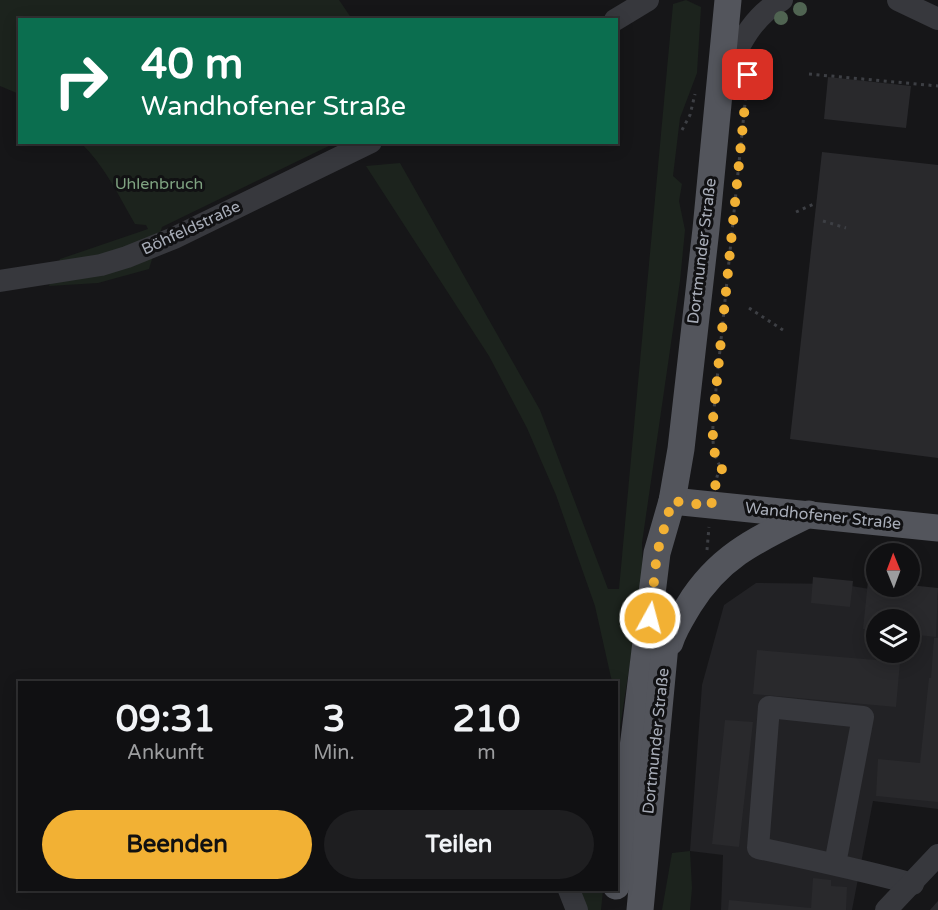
<!DOCTYPE html>
<html lang="de">
<head>
<meta charset="utf-8">
<style>
	:root { --surface:#101012; --page:#1e1e20; --text:#f1f3f6; --muted:#9c9d9f; --line:#303032; --accent:#f2b134 }
	body { margin:0; font-family:"Varela Round",sans-serif; background:var(--page); color:var(--text); height:100vh; display:flex; flex-direction:column; font-size:22px; white-space:nowrap }
	* { box-sizing:border-box; margin:0 }
	p { font-size:20px; color:var(--muted) }
	.icon { flex:none; width:33px; height:33px; fill:none; stroke:currentColor; stroke-width:2; stroke-linecap:round; stroke-linejoin:round }
	.map { position:relative; flex:1; overflow:hidden }
	.drawer { position:absolute; left:18px; top:681px; width:600px; height:210px; display:flex; flex-direction:column; background:var(--surface); border-radius:0px; box-shadow:0 3px 15px #0003,0 0 0 2px var(--line) }
	.drawer>* { flex:none }
	.guide { position:absolute; left:18px; top:18px; width:600px; height:126px; border-radius:0px; box-shadow:0 3px 15px #0003,0 0 0 2px var(--line); background:#0b6e4f; color:#fff; overflow:hidden }
	.needle { width:39px; rotate:359deg }
	.controls { position:absolute; left:866px; top:543px; display:grid; gap:12px }
	.controls a { display:grid; place-items:center; width:54px; height:54px; border-radius:50%; background:var(--surface); box-shadow:0 3px 15px #0003,0 0 0 2px var(--line); font-size:30px }
	.pin { position:absolute; display:grid; place-items:center; width:51px; height:51px; color:#fff; margin:-26px; border-radius:12px; box-shadow:0 3px 9px #0006 }
	.me { position:absolute; width:66px; margin:-33px; rotate:7deg; stroke-linejoin:round; filter:drop-shadow(0 0 4px #0008) }
	.turn { display:flex; align-items:center; gap:21px; height:126px; padding:0 24px; font-size:27px }
	.turn .icon { width:78px; height:78px; stroke-width:2.5 }
	.turn b { display:block; font-size:42px; line-height:51px }
	.eta { display:flex; justify-content:space-evenly; align-items:center; height:102px; text-align:center }
	.eta b { font-size:36px; font-weight:800; line-height:42px }
	.primary-button { display:flex; gap:12px; margin-top:auto; padding:12px 24px }
	.primary-button a { flex:1; height:69px; border-radius:36px; background:var(--accent); color:#111; font-size:24px; font-weight:800; line-height:69px; text-align:center }
	.primary-button a+a { background:var(--page); color:var(--text) }
	.map>svg:first-child { display:block }
	.built { fill:#222225; fill-rule:evenodd }
	.green { fill:#1c231d }
	.building { fill:#29292c }
	.lines { fill:none; stroke-linecap:round; stroke-linejoin:round }
	.path { stroke:#3d3f44; stroke-width:3; stroke-dasharray:3 4.5; stroke-linecap:butt }
	.minor { stroke:#37383d; stroke-width:22 }
	.major { stroke:#53555c; stroke-width:27 }
	.tree { fill:#506452 }
	.route { stroke:#f2b134; stroke-width:10; stroke-dasharray:0 18 }
	.labels { text-anchor:middle; dominant-baseline:central; stroke-width:6; stroke-linejoin:round; paint-order:stroke }
	.park-label { font-size:16px; fill:#7fa381; stroke:#111113 }
	.street-label { font-size:16px; fill:#a8adb8; stroke:#111113 }
</style>
</head>
<body>
<div class="map">
<svg width="938" height="910" viewBox="0 0 938 910">
	<rect width="100%" height="100%" fill="#161618"/>
	<path class="built" d="M756,583L839,584L938,600V809L873,801L852,910H721L723,855L690,851L702,685L724,605ZM876,620H909V652H876Z"/>
	<g class="green">
		<polygon points="0,0 339,0 352,19 20,20 19,94 0,86"/>
		<polygon points="686,0 701,7 697,73 680,118 673,176 682,184 679,201 685,230 680,281 642,543 643,579 617,747 616,682 612,682 595,606 556,495 527,428 489,356 366,166 400,163 540,410 608,589 619,589 673,4"/>
		<path d="M81,143H335L162,227L149,269L98,283L49,286L60,259L148,229L146,225L135,224C119,196 104,165 81,143Z"/>
		<polygon points="690,851 692,888 690,910 662,910 672,853"/>
		<polygon points="573,890 603,890 601,910 569,910"/>
	</g>
	<g class="building">
		<polygon points="828,77 911,86 906,128 824,119"/>
		<polygon points="822,152 938,165 938,458 790,439"/>
		<polygon points="813,577 853,581 850,607 811,603"/>
		<polygon points="868,581 876,582 876,586 909,585 938,588 936,637 909,634 909,620 876,620 876,631 863,629"/>
		<polygon points="934,638 938,638 938,802 876,796 878,759 920,763 929,678 931,678"/>
		<polygon points="757,650 900,662 896,707 753,694"/>
		<polygon points="725,720 753,722 739,847 712,844"/>
		<polygon points="813,878 831,880 831,886 847,887 846,910 728,910 729,900 811,908"/>
		<polygon points="938,901 938,910 930,910"/>
	</g>
	<g class="lines">
		<g class="path">
			<polyline points="809,74 938,86"/>
			<polyline points="682,130 690,115 695,94"/>
			<polyline points="796,212 816,203"/>
			<polyline points="823,221 846,228"/>
			<polyline points="749,308 786,332"/>
			<path d="M715,485L718,473L722,469C711,453 713,438 713,419L748,74"/>
			<polyline points="707,550 709,527"/>
		</g>
		<g class="minor">
			<polyline points="898,0 938,19"/>
			<polyline points="615,20 648,0"/>
			<path d="M723,77C739,47 751,17 782,0"/>
			<polyline points="0,281 101,265 127,257 174,238 371,142"/>
			<path d="M835,864L863,717L769,707L758,848C810,859 861,870 913,884"/>
			<polyline points="569,890 577,910"/>
			<polyline points="886,910 938,855"/>
		</g>
		<g class="major">
			<polyline points="672,501 938,528"/>
			<path d="M670,642C674,629 682,617 689,605C720,555 758,539 809,514"/>
			<polyline points="616,886 657,553 672,501 681,449 706,229 728,0"/>
			<polyline points="640,910 668,613"/>
		</g>
	</g>
	<g class="tree">
		<circle cx="800" cy="9" r="7"/>
		<circle cx="781" cy="18" r="7"/>
	</g>
	<g class="lines">
		<path class="route" d="M650,618L657,553L672,501L711,506L718,473L722,469C711,453 713,438 713,419L748,75"/>
	</g>
	<g class="labels">
		<g class="park-label">
			<text x="159" y="184">Uhlenbruch</text>
		</g>
		<g class="street-label">
			<text transform="translate(191 228) rotate(-25)">Böhfeldstraße</text>
			<text transform="translate(702 251) rotate(-83)">Dortmunder Straße</text>
			<text transform="translate(823 516) rotate(6)">Wandhofener Straße</text>
			<text transform="translate(656 741) rotate(-84)">Dortmunder Straße</text>
		</g>
	</g>
</svg>
<div class="controls">
<a><svg class="needle" viewBox="-14 -14 28 28"><path d="M0-13l5 13h-10z" fill="#e53935"/><path d="M0 13l5-13h-10z" fill="#9c9d9f"/></svg></a>
<a><svg class="icon" aria-label="layers" viewBox="0 0 24 24"><path d="M12 4l9 5-9 5-9-5zM3 14l9 5 9-5"/></svg></a>
</div>
<div class="pin" style="left:748px;top:75px;background:#d93025"><svg class="icon" aria-label="arrive" viewBox="0 0 24 24"><path d="M6 21V4h12l-3 4 3 4H6"/></svg></div>
<svg class="me" style="left:650px;top:618px" viewBox="-20 -20 40 40"><circle r="17" fill="#f2b134" stroke="#fff" stroke-width="3"/><path d="M0-11L8 9 0 5-8 9z" fill="#fff"/></svg>
<div class="guide">
<div class="turn"><svg class="icon" aria-label="right" viewBox="0 0 24 24"><path d="M7 20v-9h11M14 6l5 5-5 5"/></svg><div><b>40 m</b>Wandhofener Straße</div></div>
</div>
<section class="drawer">
<div class="eta">
<div><b>09:31</b><p>Ankunft</p></div>
<div><b>3</b><p>Min.</p></div>
<div><b>210</b><p>m</p></div>
</div>
<div class="primary-button"><a>Beenden</a><a>Teilen</a></div>
</section>
</div>
</body>
</html>
